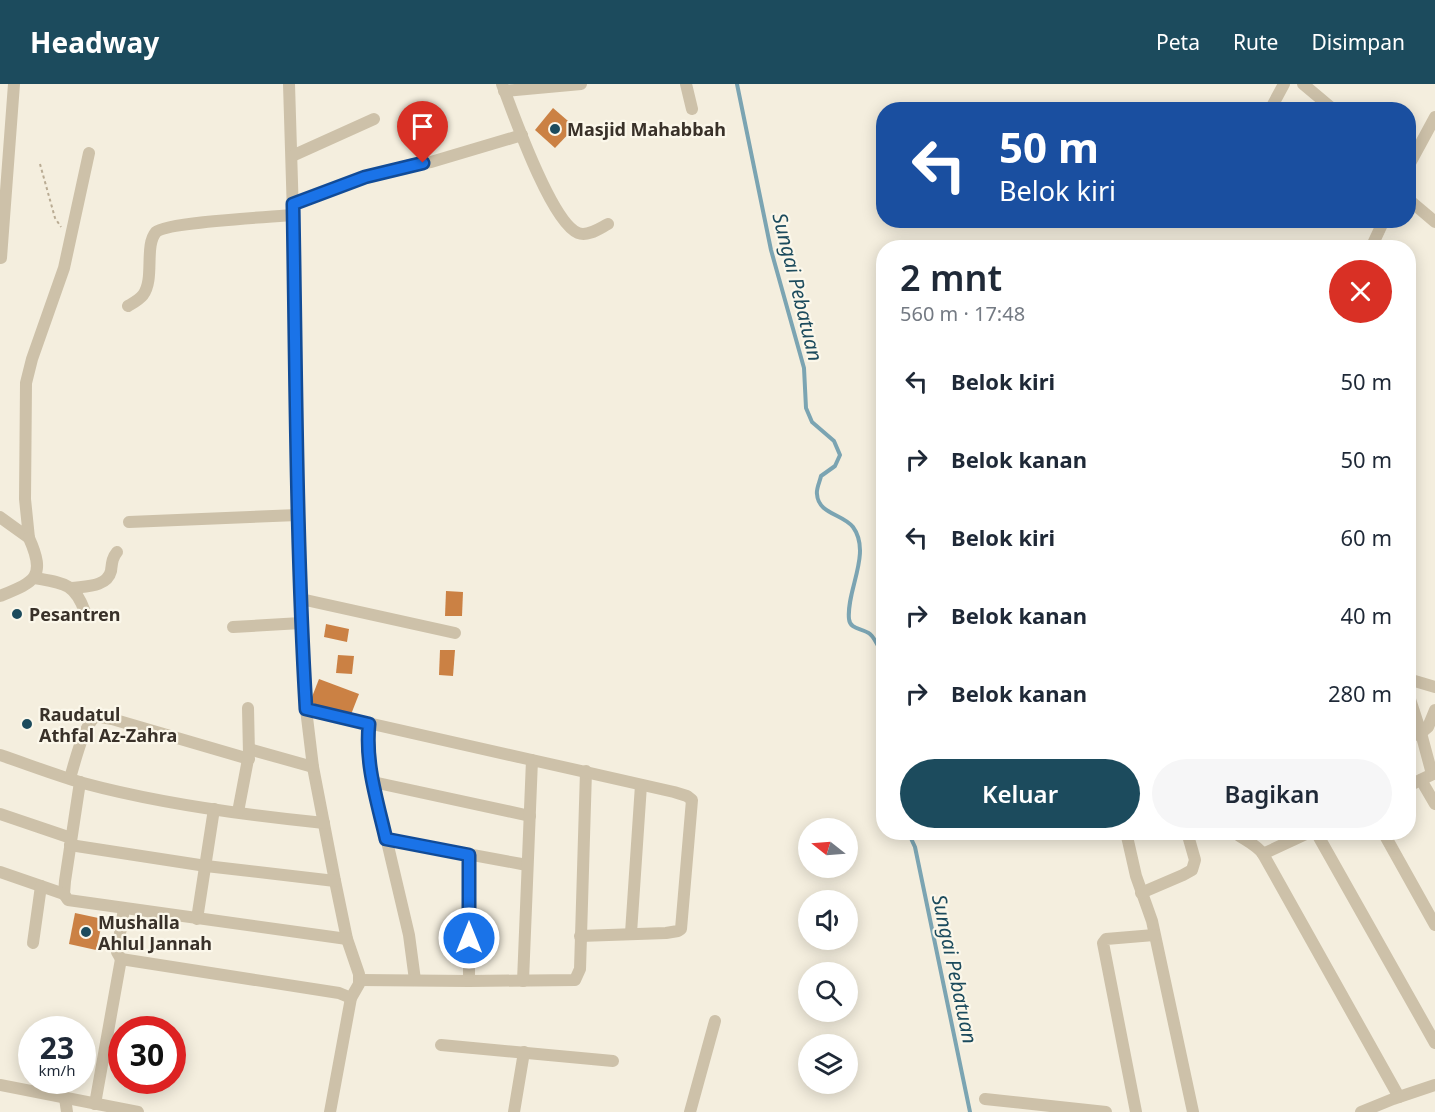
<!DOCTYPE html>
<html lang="id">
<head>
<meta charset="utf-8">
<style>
	:root { --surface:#fff; --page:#f6f6f7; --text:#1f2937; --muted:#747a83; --accent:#1c4b5d }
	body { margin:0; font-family:"Noto Sans",sans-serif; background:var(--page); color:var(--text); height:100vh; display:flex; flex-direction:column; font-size:22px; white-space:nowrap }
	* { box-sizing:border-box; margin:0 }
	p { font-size:20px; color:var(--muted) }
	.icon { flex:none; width:33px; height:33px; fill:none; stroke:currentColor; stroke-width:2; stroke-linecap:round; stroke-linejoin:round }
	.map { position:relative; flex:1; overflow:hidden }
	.panel { position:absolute; left:876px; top:156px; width:540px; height:600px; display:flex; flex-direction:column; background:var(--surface); border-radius:24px; box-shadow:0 3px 15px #0003 }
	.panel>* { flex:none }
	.banner { position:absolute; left:876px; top:18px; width:540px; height:126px; border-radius:24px; box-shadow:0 3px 15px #0003; background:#1a4fa0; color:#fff; overflow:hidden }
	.needle { width:39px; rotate:287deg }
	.tools { position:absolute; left:798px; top:734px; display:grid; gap:12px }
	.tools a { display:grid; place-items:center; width:60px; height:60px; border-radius:50%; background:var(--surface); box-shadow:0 3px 15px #0003; font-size:30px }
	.speed { position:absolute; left:18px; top:932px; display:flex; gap:12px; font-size:30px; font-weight:700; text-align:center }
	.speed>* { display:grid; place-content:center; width:78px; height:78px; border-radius:50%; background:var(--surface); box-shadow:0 3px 15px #0003; line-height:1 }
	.speed small { font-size:15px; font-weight:400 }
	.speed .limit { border:9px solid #d22; background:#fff; color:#111 }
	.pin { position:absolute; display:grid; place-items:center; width:51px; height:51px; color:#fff; margin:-62px -26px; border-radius:50% 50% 50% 0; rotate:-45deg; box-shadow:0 0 6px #0007 }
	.pin .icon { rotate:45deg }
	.me { position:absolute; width:66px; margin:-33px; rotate:0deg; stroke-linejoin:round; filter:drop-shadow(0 0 4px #0008) }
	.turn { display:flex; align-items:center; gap:21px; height:126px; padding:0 24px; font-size:27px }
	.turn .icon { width:78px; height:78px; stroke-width:2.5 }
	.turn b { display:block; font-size:42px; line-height:51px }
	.round { display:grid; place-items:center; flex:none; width:63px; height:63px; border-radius:32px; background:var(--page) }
	.overview { display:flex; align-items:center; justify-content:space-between; height:102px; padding:0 24px }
	h1 { font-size:36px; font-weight:600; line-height:45px }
	.cta { display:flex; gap:12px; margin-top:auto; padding:12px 24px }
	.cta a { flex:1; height:69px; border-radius:36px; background:var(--accent); color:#fff; font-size:24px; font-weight:600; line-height:69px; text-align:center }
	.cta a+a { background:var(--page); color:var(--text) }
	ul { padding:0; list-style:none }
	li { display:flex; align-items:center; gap:18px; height:78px; padding:0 24px }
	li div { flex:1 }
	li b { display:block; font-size:22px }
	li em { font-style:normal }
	header { display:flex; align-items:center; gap:36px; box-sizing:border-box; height:84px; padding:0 30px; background:var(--accent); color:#fff }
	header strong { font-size:28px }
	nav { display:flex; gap:33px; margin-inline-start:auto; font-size:21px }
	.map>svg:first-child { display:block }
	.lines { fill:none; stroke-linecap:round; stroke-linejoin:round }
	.stream { stroke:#7ba4b2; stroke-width:4 }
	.building { fill:#cb8144 }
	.path { stroke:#b9ab93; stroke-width:2; stroke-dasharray:3 3; stroke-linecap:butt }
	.minor { stroke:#cdc1a9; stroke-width:12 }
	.route-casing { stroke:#114b97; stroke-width:15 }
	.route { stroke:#1a73e8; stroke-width:10 }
	.poi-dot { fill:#1c4b5d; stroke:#fbf7ea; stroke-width:2 }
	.labels { text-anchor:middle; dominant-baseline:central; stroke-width:4.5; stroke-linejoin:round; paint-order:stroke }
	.poi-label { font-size:18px; font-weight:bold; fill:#393129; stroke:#fbf7ea; text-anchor:start }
	.water-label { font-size:20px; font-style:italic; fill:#1c4b5d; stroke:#fbf7ea }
</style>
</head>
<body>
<header>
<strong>Headway</strong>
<nav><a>Peta</a><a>Rute</a><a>Disimpan</a></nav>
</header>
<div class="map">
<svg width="1435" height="1028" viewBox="0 0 1435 1028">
	<rect width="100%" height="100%" fill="#f4eede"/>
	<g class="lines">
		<g class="stream">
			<path d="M737,0L771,166L804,284L806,324L812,338L834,357L840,371L835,382L821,392C820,397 816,405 817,410C818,430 843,430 853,443C872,469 846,507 849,535C850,546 863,544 870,550C876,555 880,567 884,574"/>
			<polyline points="908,748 915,763 970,1028"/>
		</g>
	</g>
	<g class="building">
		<polygon points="553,24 575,43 555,64 535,46"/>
		<polygon points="446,507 463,508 462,532 445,532"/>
		<polygon points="326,540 349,545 347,558 324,553"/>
		<polygon points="440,566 455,566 453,592 439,591"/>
		<polygon points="338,571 354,572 352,590 336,589"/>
		<polygon points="319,595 359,610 350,633 310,618"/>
		<polygon points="75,829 103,835 96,866 69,860"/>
	</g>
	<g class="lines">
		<polyline class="path" points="40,80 55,134 61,143"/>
		<g class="minor">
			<polyline points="289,0 293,131 298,431 306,625 313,683 335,797 347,855 359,890 359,900 351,914 330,1028"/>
			<path d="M502,0C513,29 551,138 578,149C588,153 600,144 608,140"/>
			<polyline points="686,0 692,25"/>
			<polyline points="1303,0 1334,26"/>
			<polyline points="504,7 581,0"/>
			<polyline points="1270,26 1284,0"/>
			<polyline points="292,72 374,35"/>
			<polyline points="1408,83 1435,33"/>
			<polyline points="1408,115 1435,138"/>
			<polyline points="293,120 365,93 410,81 431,78 522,51"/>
			<polyline points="1371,164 1384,136"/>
			<polyline points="1,174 14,0"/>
			<path d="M128,222C133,219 139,216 143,211C155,195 144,162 156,148C167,138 272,133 293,131"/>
			<polyline points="0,433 29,454 25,415 26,299 32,275 64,184 89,69"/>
			<polyline points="129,438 298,431"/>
			<path d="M35,494C63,499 75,499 85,528"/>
			<path d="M72,504C86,502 107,503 111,487C112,479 112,474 117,468"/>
			<path d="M0,512C34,498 47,494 29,454"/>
			<polyline points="301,515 455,549"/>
			<polyline points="233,543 301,539"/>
			<polyline points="1408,595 1435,603"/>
			<polyline points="1408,609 1421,649 1428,643 1435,626"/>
			<polyline points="306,625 532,676"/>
			<polyline points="369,640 367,657 369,681 409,851 415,896"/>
			<polyline points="1408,653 1421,649 1432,690"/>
			<polyline points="249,665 313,683"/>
			<path d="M0,671C27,680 55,691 83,699C161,720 243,731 324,739"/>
			<path d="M70,694C75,678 83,642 96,632L112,635L249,675"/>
			<polyline points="1421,696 1435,720"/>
			<polyline points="80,698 65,797 64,810 68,816 347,855"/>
			<polyline points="373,698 530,732"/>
			<polyline points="1408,702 1435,689"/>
			<polyline points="238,728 249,670 248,624"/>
			<polyline points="0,730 71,754"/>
			<polyline points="1126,748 1136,792 1152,837 1193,1028"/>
			<path d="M1234,748C1244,756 1256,760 1263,770"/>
			<polyline points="1310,748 1263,770 1399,1013"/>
			<polyline points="1316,748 1435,959"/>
			<polyline points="1383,748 1435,841"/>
			<polyline points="386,755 527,781"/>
			<polyline points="70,761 206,782 335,797"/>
			<polyline points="469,771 469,897 575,896 580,885 586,687"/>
			<polyline points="0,788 64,810"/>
			<polyline points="1141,809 1183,791 1192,786 1195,776 1187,748"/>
			<polyline points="124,825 117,868 121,875 339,909 351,914"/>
			<polyline points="197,835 214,725"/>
			<polyline points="631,849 641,701"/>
			<polyline points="33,859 41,802"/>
			<polyline points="360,896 469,897"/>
			<polyline points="523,897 532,676 674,708 687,712 692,716 681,845 678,847 666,849 580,852"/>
			<polyline points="441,961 613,977"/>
			<polyline points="0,1001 138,1028"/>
			<polyline points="65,1014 67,1028"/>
			<polyline points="985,1015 1106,1028"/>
			<polyline points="95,1020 121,875"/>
			<polyline points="514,1028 524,968"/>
			<polyline points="690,1028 715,937"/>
			<polyline points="1136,1028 1103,859 1106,855 1154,851"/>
			<polyline points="1361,1028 1393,1015 1435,1001"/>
		</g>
	</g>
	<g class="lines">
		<g class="route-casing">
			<path id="route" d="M423,79L365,93L293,120C296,289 296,457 306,625L369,640C365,680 377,716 386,755L469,771V854"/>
		</g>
		<use href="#route" class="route"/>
	</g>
	<g class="poi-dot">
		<circle cx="555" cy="45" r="6"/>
		<circle cx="17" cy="530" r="6"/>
		<circle cx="27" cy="640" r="6"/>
		<circle cx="86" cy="848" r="6"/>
	</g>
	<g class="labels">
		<g class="poi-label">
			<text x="567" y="45">Masjid Mahabbah</text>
			<text x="29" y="530">Pesantren</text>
			<text x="39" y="630">Raudatul<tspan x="39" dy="21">Athfal Az-Zahra</tspan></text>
			<text x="98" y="838">Mushalla<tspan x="98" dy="21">Ahlul Jannah</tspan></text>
		</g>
		<g class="water-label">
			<text transform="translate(798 203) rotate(76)">Sungai Pebatuan</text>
			<text transform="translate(955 885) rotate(78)">Sungai Pebatuan</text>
		</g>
	</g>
</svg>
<div class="tools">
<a><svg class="needle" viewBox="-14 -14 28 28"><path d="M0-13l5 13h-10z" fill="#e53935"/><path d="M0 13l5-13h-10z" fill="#747a83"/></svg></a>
<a><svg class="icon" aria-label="sound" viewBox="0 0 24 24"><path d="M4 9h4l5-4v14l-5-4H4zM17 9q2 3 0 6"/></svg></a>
<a><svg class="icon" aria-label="search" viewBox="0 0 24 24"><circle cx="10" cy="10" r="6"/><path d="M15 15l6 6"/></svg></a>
<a><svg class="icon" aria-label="layers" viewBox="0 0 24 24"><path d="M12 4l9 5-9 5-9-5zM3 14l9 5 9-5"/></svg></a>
</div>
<div class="speed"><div>23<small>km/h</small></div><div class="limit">30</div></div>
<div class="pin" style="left:423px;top:79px;background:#d93025"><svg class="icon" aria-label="arrive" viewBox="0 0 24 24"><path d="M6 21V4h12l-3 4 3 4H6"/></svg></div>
<svg class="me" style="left:469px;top:854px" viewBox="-20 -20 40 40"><circle r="17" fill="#1a73e8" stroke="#fff" stroke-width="3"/><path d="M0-11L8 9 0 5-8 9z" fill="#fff"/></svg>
<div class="banner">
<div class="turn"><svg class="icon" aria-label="left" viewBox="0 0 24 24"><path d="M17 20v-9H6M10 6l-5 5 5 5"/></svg><div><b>50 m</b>Belok kiri</div></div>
</div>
<section class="panel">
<div class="overview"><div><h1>2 mnt</h1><p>560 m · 17:48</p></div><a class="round" style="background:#d93025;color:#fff"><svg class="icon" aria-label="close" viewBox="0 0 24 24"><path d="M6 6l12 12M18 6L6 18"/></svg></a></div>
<ul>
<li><svg class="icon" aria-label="left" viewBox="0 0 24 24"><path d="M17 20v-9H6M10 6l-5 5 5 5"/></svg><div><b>Belok kiri</b></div><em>50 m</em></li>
<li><svg class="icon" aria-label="right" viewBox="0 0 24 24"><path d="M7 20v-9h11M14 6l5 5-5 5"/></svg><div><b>Belok kanan</b></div><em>50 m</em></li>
<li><svg class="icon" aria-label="left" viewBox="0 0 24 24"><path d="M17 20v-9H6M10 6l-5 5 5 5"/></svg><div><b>Belok kiri</b></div><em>60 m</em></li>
<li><svg class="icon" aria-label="right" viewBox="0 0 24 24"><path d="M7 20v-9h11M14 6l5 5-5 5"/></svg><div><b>Belok kanan</b></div><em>40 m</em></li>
<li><svg class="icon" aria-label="right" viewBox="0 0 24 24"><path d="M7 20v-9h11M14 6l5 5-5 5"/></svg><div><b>Belok kanan</b></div><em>280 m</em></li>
</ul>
<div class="cta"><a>Keluar</a><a>Bagikan</a></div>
</section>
</div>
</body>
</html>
